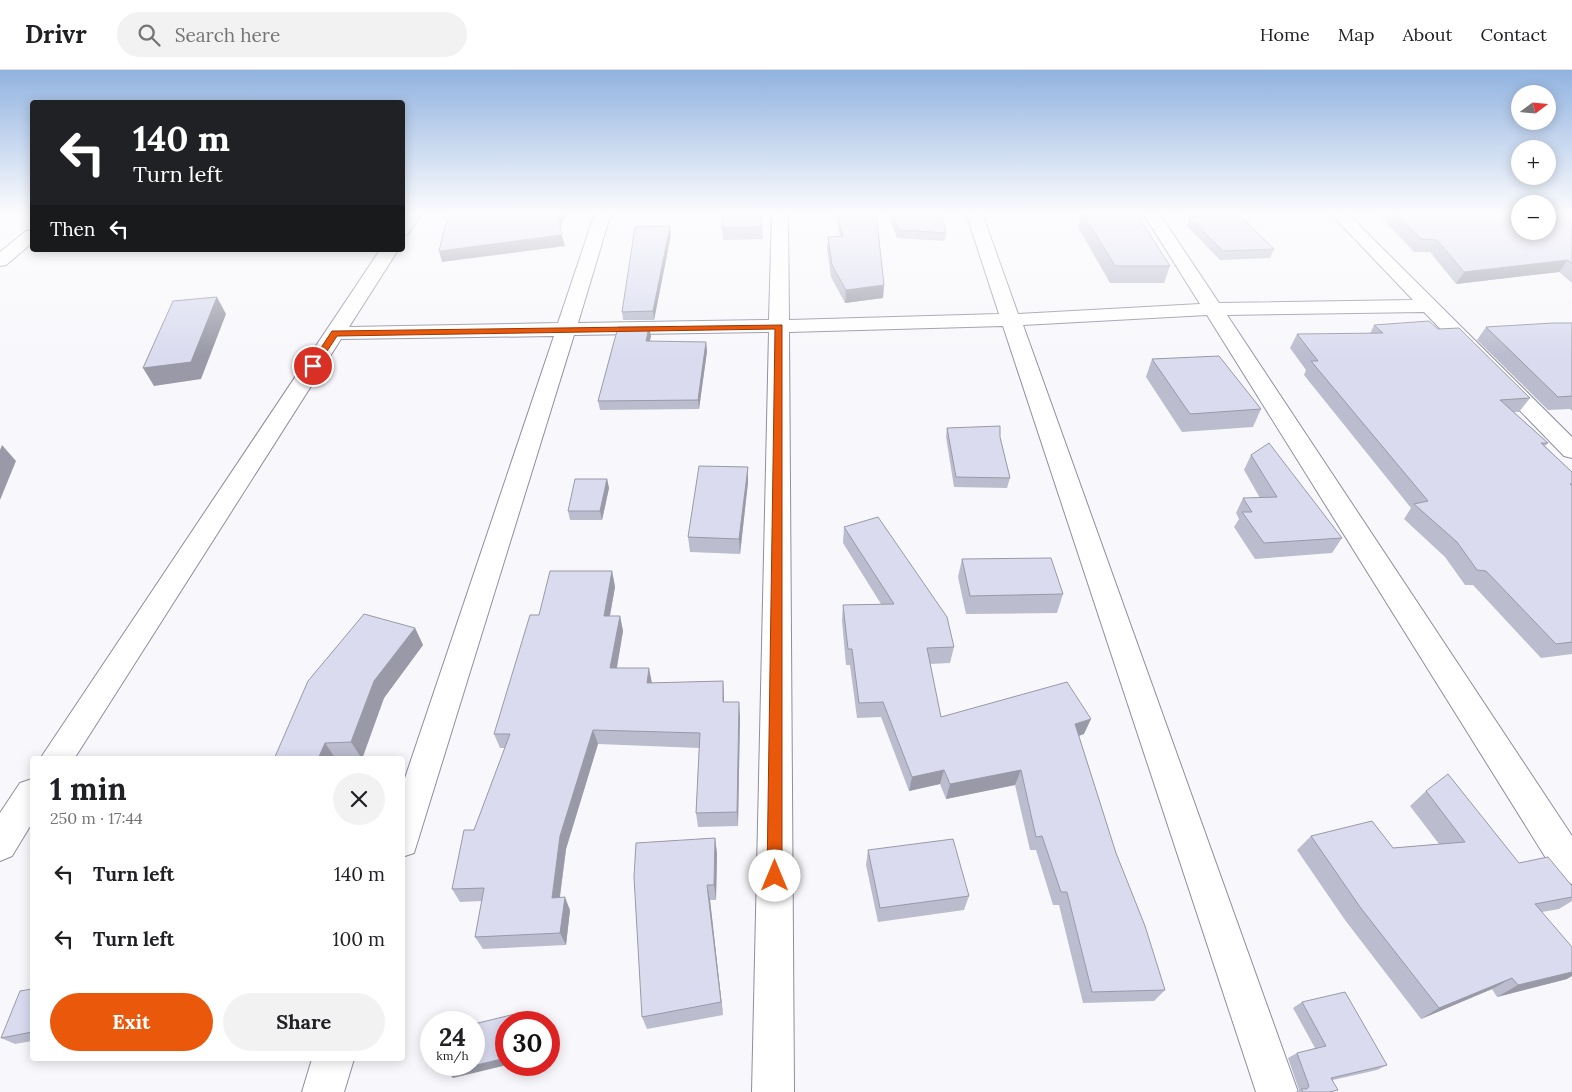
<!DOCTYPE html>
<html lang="en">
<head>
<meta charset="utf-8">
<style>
	:root { --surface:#fff; --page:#f2f2f2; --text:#202124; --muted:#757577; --line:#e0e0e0; --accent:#ea580c }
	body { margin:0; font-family:Lora,serif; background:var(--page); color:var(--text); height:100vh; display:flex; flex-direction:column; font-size:19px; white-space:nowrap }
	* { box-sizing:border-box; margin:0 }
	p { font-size:16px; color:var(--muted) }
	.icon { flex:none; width:28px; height:28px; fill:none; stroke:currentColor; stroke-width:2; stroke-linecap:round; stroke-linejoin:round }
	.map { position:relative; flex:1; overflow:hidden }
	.drawer { position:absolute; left:30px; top:686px; width:375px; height:305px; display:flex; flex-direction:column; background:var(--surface); border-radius:5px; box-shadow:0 2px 12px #0003 }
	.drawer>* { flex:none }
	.banner { position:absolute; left:30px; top:30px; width:375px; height:152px; border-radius:5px; box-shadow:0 2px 12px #0003; background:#202124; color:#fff; overflow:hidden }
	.needle { width:32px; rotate:74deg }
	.tools { position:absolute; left:1511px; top:15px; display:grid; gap:10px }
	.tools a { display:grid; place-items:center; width:45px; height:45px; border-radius:50%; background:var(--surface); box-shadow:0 2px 12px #0003; font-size:25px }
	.speed { position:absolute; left:420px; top:941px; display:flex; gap:10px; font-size:25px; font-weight:700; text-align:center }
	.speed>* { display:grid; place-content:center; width:65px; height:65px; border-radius:50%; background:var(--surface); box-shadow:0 2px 12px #0003; line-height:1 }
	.speed small { font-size:12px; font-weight:400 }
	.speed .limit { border:8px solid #d22; background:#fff; color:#111 }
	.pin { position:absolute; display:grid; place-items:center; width:42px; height:42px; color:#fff; margin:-21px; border:2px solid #fff; border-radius:50%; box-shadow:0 1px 5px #0007 }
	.me { position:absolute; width:55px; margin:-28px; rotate:0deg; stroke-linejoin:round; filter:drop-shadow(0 0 4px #0008) }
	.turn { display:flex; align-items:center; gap:18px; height:105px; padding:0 20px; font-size:22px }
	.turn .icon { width:65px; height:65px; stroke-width:2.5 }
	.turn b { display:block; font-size:35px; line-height:42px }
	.then { display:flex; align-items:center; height:48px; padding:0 20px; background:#0003; gap:10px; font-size:19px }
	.round { display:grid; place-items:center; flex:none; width:52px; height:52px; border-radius:26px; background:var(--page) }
	.headline { display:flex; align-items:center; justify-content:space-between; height:85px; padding:0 20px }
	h1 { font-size:30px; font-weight:700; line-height:38px }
	.button { display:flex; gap:10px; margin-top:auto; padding:10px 20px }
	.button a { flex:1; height:58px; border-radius:30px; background:var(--accent); color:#fff; font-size:20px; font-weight:700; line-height:58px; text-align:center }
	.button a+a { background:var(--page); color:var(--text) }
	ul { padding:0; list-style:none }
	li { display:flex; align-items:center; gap:15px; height:65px; padding:0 20px }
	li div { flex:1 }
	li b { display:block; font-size:19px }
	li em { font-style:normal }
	header { display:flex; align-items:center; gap:30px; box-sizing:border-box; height:70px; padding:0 25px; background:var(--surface); border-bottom:1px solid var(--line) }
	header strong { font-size:24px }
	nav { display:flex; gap:28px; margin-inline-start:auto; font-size:18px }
	.search { width:350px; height:45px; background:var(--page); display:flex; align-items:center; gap:12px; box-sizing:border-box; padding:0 18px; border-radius:28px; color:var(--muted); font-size:19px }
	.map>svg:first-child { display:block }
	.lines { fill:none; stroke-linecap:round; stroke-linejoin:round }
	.street-casing { stroke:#8e8ea1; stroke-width:2 }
	.street { fill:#fff; fill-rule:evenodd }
	.wall { fill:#bbbcce }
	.shaded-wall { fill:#9999a7 }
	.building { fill:#dadbef; stroke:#9999a7 }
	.route { fill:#ea580c; stroke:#983908 }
</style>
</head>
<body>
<header>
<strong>Drivr</strong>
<div class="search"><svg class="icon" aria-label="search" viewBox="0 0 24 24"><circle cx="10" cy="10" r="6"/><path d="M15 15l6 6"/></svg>Search here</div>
<nav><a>Home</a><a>Map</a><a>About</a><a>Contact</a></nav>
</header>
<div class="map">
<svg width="1572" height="1022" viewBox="0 0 1572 1022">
	<rect width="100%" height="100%" fill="#f8f8fc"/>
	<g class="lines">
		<g class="street-casing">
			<g id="street">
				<polygon points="406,143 422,143 408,164 402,165 402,147"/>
				<polygon points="595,143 611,143 578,253 769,250 772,143 788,143 789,250 999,244 966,143 982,143 1018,244 1200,234 1143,143 1159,143 1219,233 1413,230 1330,143 1347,143 1572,367 1572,388 1564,386 1424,242 1227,245 1572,766 1572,814 1559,809 1207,245 1023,255 1298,1022 1256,1022 1003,256 789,262 794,1022 752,1022 769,262 574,265 414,783 402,787 402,717 554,266 341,269 74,689 40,689 380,180 398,180 349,257 558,253"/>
				<polygon points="32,160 32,173 6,195 0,196 0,182 26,161"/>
				<polygon points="32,709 32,753 12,786 0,791 0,743 20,713"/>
				<polygon points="312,989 354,989 344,1022 302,1022"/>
			</g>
		</g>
		<use href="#street" class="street"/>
	</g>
	<g class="wall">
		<polygon points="835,143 876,143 884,215 883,228 845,233 831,207 827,179 828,167 840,166"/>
		<polygon points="888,143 941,143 946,163 945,171 897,168"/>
		<polygon points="1082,143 1136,143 1170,196 1164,213 1110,213 1078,157"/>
		<polygon points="1187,143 1237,143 1274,179 1270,188 1220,190 1187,156 1189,150 1187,147 1188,145"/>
		<polygon points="1377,143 1572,143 1572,213 1559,202 1456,214 1430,182 1414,182"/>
		<polygon points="670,156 671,165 654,250 623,250 622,242"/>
		<polygon points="762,157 763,169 723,170 722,158"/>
		<polygon points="1572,253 1572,341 1570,339 1548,340 1477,270 1486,257"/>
		<polygon points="1374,255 1438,259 1530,328 1519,342 1514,342 1548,373 1545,376 1572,402 1572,584 1541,588 1473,515 1465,515 1445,487 1404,449 1411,438 1304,305 1306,300 1290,278 1297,264 1370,264"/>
		<polygon points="649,257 651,266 649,271 706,272 707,281 699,339 600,340 598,331"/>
		<polygon points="1152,289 1261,339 1253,357 1182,362 1146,307"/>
		<polygon points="947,358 1000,367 1010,408 1007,418 954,417 946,367"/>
		<polygon points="1251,385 1342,468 1332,483 1255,489 1234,457 1239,449 1236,443 1243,428 1260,428 1244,400"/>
		<polygon points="748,397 748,412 740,484 690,482 688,467"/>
		<polygon points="607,409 609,418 602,450 570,450 568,441"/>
		<polygon points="844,457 954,577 950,593 930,594 941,647 1084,664 1079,666 1116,783 1165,920 1154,931 1083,933 1059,835 1053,835 1036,780 1030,780 1015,715 946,729 940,714 909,721 881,647 857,648 850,595 846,595 842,551 843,535 881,534 843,473"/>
		<polygon points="962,489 1063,524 1057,543 966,544 958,507"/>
		<polygon points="612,501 615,517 610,546 620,546 623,561 617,598 652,613 723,611 724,632 740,647 738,756 698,757 696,743 699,678 598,674 566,779 560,827 570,840 566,875 483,879 475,867 482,831 460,832 452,819 505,678 500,678 494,664 539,545"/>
		<polygon points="415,558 423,575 384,628 362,689 274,689"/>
		<polygon points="1426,721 1519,793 1572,816 1572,831 1559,839 1542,842 1567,909 1497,927 1492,919 1421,949 1345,850 1297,780 1311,766 1393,778 1439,774 1410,736"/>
		<polygon points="715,768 717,784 716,830 710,830 723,945 647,959 642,947"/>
		<polygon points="868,780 969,826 964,840 878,852 866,795"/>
		<polygon points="32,919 32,971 15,974 1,968"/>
		<polygon points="1302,932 1387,995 1377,1000 1333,1010 1329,1022 1295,1022 1299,1020 1288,988 1297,983 1315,978 1293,938"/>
	</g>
	<g class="shaded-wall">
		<polygon points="560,143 567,143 560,158 558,148"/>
		<polygon points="670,156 671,165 654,250 653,241"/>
		<polygon points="562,165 565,176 442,192 439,181"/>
		<polygon points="1568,190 1559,202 1456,214 1464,202"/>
		<polygon points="884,215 883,228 845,233 846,220"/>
		<polygon points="217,227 226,244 201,309 154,316 143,298"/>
		<polygon points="649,257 651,266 648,280 646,271"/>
		<polygon points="706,272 707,281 699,339 698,330"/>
		<polygon points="2,375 16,391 0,430 0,380"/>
		<polygon points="748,397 748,412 740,484 739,469"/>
		<polygon points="607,409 609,418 602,450 600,441"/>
		<polygon points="612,501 615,517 607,561 604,546"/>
		<polygon points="620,546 623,561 614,613 610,598"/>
		<polygon points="415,558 423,575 384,628 362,689 351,672 374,611"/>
		<polygon points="649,598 652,613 647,613"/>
		<polygon points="723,611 724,626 724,647 723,632"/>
		<polygon points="739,632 740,647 738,756 737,742"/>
		<polygon points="1091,649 1084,664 1069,669 1075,654"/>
		<polygon points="593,660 598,674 566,779 558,840 552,828 560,766"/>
		<polygon points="325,673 336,689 318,689"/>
		<polygon points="944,700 940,714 909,721 912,707"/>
		<polygon points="1021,700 1015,715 946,729 950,714"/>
		<polygon points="715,768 717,784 716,830 714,815"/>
		<polygon points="707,815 710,830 723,945 721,932"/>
		<polygon points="565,827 570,840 566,875 560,863"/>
		<polygon points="1572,902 1572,906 1567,909 1497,927 1518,915"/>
		<polygon points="1512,908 1492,919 1421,949 1439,938"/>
		<polygon points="515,944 520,950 520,952 515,952"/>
		<polygon points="506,988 506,995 507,995 453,1008 447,1002"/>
	</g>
	<g class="building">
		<polygon points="454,143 560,143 558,148 562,165 439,181 445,156"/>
		<polygon points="724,143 761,143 762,157 722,158"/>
		<polygon points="838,143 876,143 884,215 846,220 832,195 828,167 843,166"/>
		<polygon points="892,143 941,143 946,163 898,160"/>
		<polygon points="1083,143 1136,143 1170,196 1115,196"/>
		<polygon points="1193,143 1237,143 1274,179 1223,181 1190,148 1197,147"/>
		<polygon points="1395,143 1520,143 1520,161 1548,161 1548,143 1572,143 1572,194 1568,190 1464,202 1437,170 1421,169"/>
		<polygon points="670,156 653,241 622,242 635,157"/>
		<polygon points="217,227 191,292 143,298 173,231"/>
		<polygon points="1429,251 1438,259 1459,258 1530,328 1500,330 1548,373 1541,373 1572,402 1572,414 1570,414 1572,416 1572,572 1556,574 1486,501 1477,500 1457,472 1414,434 1428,431 1311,291 1318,291 1297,264 1383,263 1374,255"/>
		<polygon points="1553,253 1572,253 1572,326 1558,327 1486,257"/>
		<polygon points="618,257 649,257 646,271 706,272 698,330 598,331"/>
		<polygon points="1219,286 1261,339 1190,344 1152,289"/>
		<polygon points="1000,356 1000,367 1010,408 956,407 947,358"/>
		<polygon points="1269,373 1342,468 1264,473 1242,442 1252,442 1243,428 1277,427 1251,385"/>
		<polygon points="699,396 748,397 739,469 688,467"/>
		<polygon points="575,409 607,409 600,441 568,441"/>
		<polygon points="878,447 947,547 954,577 927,578 941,647 1067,612 1091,649 1075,654 1116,783 1145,856 1165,920 1092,922 1067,822 1061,822 1042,766 1036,767 1021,700 950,714 944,700 912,707 883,632 859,633 852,579 848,579 843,535 894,534 844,457"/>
		<polygon points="1051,488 1063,524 970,526 962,489"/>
		<polygon points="550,501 612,501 604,546 620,546 610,598 649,598 647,613 723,611 723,632 739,632 737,742 696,743 700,663 593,660 560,766 552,828 565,827 560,863 475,867 484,818 452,819 464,760 474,760 510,664 494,664 530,545 539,545"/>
		<polygon points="364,544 415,558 374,611 351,672 325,673 318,689 274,689 308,611"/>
		<polygon points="1448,704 1519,793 1548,787 1572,816 1572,827 1535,834 1572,877 1572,902 1518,915 1512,908 1439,938 1360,837 1311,766 1372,751 1393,778 1465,772 1426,721"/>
		<polygon points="715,768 714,815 707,815 721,932 642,947 634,807 636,773"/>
		<polygon points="953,769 969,826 880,838 868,780"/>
		<polygon points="32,919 32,962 1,968 20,921"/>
		<polygon points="1345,922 1387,995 1331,1008 1338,1020 1329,1022 1303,1022 1301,1019 1307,1019 1309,1016 1297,983 1326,976 1302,932"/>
		<polygon points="515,944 515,952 506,952 506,988 447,1002 447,995 474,995 474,954"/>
	</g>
	<linearGradient id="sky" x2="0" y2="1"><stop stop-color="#91b3e0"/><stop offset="0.5" stop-color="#fcfcfe"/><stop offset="1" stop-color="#fcfcfe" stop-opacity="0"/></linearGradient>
	<rect width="1572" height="286" fill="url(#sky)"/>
	<polygon class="route" points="782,255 782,806 780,811 775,813 769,811 767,806 775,259 337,266 316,298 309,296 332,261 335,261"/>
</svg>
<div class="tools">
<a><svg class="needle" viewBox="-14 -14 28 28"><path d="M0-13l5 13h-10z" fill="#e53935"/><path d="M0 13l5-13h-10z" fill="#757577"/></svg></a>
<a>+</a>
<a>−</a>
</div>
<div class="speed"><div>24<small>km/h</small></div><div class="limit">30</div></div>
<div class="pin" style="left:313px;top:296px;background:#d93025"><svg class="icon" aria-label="arrive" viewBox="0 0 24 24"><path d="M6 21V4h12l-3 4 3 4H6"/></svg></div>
<svg class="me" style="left:775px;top:806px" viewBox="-20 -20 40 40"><circle r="19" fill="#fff"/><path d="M0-13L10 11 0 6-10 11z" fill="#ea580c"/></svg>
<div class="banner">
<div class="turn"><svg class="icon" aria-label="left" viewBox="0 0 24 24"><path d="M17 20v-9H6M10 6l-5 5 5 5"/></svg><div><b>140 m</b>Turn left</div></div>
<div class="then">Then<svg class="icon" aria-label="left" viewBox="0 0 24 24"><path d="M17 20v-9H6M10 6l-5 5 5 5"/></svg></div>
</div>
<section class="drawer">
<div class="headline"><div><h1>1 min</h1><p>250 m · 17:44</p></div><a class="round"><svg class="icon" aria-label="close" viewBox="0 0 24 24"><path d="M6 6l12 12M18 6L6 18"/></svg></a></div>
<ul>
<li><svg class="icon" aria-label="left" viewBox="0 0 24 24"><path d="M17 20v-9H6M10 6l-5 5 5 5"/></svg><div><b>Turn left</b></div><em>140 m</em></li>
<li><svg class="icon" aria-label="left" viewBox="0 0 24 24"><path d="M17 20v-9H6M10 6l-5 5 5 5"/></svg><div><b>Turn left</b></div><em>100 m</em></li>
</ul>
<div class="button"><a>Exit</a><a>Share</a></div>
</section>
</div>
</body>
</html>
